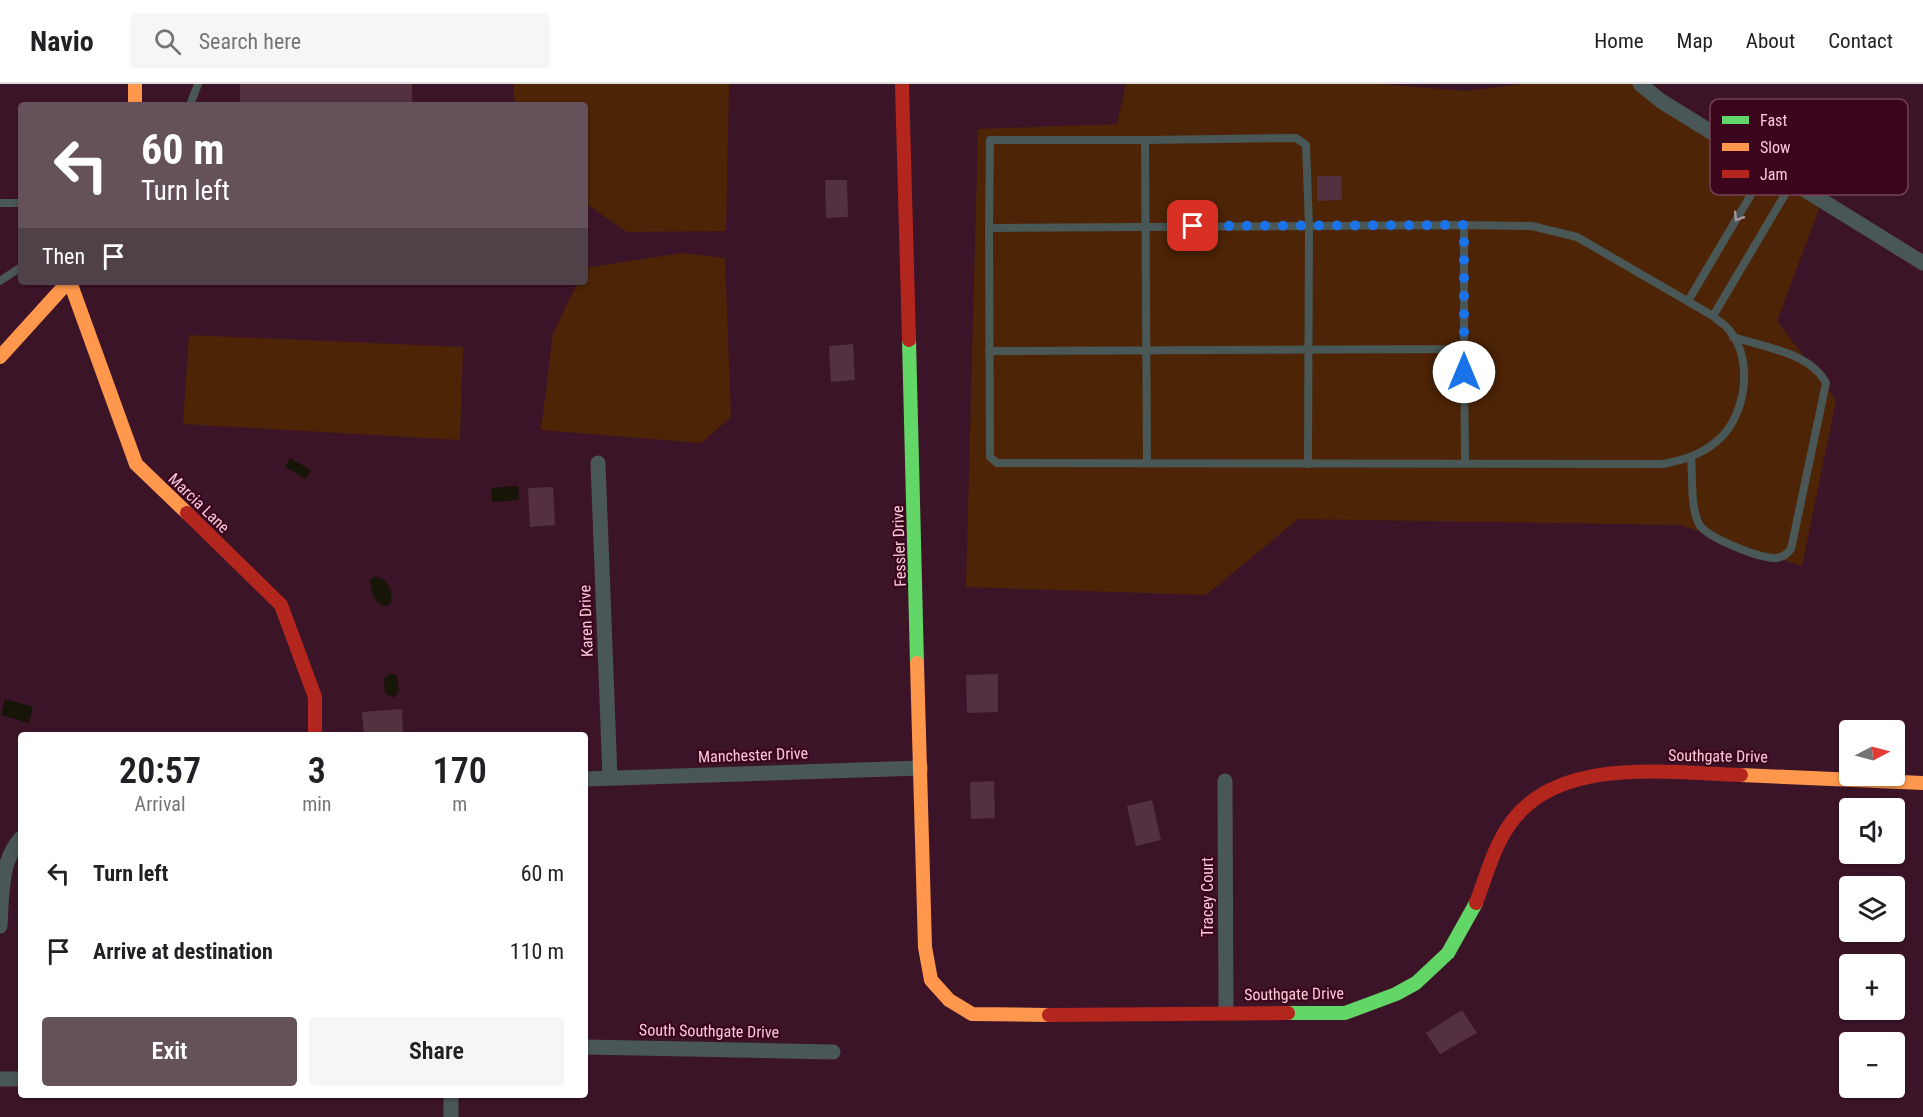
<!DOCTYPE html>
<html lang="en">
<head>
<meta charset="utf-8">
<style>
	:root { --surface:#fff; --page:#f6f6f6; --text:#202124; --muted:#757577; --line:#e0e0e0; --accent:#64515a }
	body { margin:0; font-family:"Roboto Condensed",sans-serif; background:var(--page); color:var(--text); height:100vh; display:flex; flex-direction:column; font-size:22px; white-space:nowrap }
	* { box-sizing:border-box; margin:0 }
	p { font-size:20px; color:var(--muted) }
	.icon { flex:none; width:33px; height:33px; fill:none; stroke:currentColor; stroke-width:2; stroke-linecap:round; stroke-linejoin:round }
	.map { position:relative; flex:1; overflow:hidden }
	.panel { position:absolute; left:18px; top:648px; width:570px; height:366px; display:flex; flex-direction:column; background:var(--surface); border-radius:6px; box-shadow:0 2px 4px #0004 }
	.panel>* { flex:none }
	.guide { position:absolute; left:18px; top:18px; width:570px; height:183px; border-radius:6px; box-shadow:0 2px 4px #0004; background:#64515a; color:#fff; overflow:hidden }
	.needle { width:39px; rotate:84deg }
	.buttons { position:absolute; left:1839px; top:636px; display:grid; gap:12px }
	.buttons a { display:grid; place-items:center; width:66px; height:66px; border-radius:6px; background:var(--surface); box-shadow:0 2px 4px #0004; font-size:30px }
	.pin { position:absolute; display:grid; place-items:center; width:51px; height:51px; color:#fff; margin:-26px; border-radius:12px; box-shadow:0 3px 9px #0006 }
	.me { position:absolute; width:66px; margin:-33px; rotate:0deg; stroke-linejoin:round; filter:drop-shadow(0 0 4px #0008) }
	.turn { display:flex; align-items:center; gap:21px; height:126px; padding:0 24px; font-size:27px }
	.turn .icon { width:78px; height:78px; stroke-width:2.5 }
	.turn b { display:block; font-size:42px; line-height:51px }
	.then { display:flex; align-items:center; height:57px; padding:0 24px; background:#0003; gap:12px; font-size:22px }
	.eta { display:flex; justify-content:space-evenly; align-items:center; height:102px; text-align:center }
	.eta b { font-size:36px; font-weight:600; line-height:42px }
	.cta { display:flex; gap:12px; margin-top:auto; padding:12px 24px }
	.cta a { flex:1; height:69px; border-radius:6px; background:var(--accent); color:#fff; font-size:24px; font-weight:600; line-height:69px; text-align:center }
	.cta a+a { background:var(--page); color:var(--text) }
	ul { padding:0; list-style:none }
	li { display:flex; align-items:center; gap:18px; height:78px; padding:0 24px }
	li div { flex:1 }
	li b { display:block; font-size:22px }
	li em { font-style:normal }
	header { display:flex; align-items:center; gap:36px; box-sizing:border-box; height:84px; padding:0 30px; background:var(--surface); border-bottom:2px solid var(--line) }
	header strong { font-size:28px }
	nav { display:flex; gap:33px; margin-inline-start:auto; font-size:21px }
	.search { width:420px; height:54px; background:var(--page); display:flex; align-items:center; gap:15px; box-sizing:border-box; padding:0 21px; border-radius:6px; color:var(--muted); font-size:22px }
	.map>svg:first-child { display:block }
	.green { fill:#4d2405 }
	.water { fill:#161507 }
	.building { fill:#533140 }
	.lines { fill:none; stroke-linecap:round; stroke-linejoin:round }
	.lane { stroke:#495756; stroke-width:8 }
	.street { stroke:#495756; stroke-width:15 }
	.fast { stroke:#63d668; stroke-width:14 }
	.slow { stroke:#ff974d; stroke-width:14 }
	.jam { stroke:#b3261e; stroke-width:14 }
	.oneway { stroke:#a9979e }
	.route { stroke:#1a73e8; stroke-width:10; stroke-dasharray:0 18 }
	.labels { text-anchor:middle; dominant-baseline:central; stroke-width:4.5; stroke-linejoin:round; paint-order:stroke }
	.street-label { font-size:16px; fill:#f8cbd9; stroke:#3b051e }
	.key { fill:#3b051e; stroke:#744056; stroke-width:1.5 }
	.key-label { font-size:16px; fill:#f8cbd9 }
</style>
</head>
<body>
<header>
<strong>Navio</strong>
<div class="search"><svg class="icon" aria-label="search" viewBox="0 0 24 24"><circle cx="10" cy="10" r="6"/><path d="M15 15l6 6"/></svg>Search here</div>
<nav><a>Home</a><a>Map</a><a>About</a><a>Contact</a></nav>
</header>
<div class="map">
<svg width="1923" height="1033" viewBox="0 0 1923 1033">
	<rect width="100%" height="100%" fill="#3c1428"/>
	<g class="green">
		<polygon points="514,0 729,0 726,147 627,148 585,119 585,21 517,21 514,15"/>
		<polygon points="1126,0 1379,0 1466,7 1523,0 1640,0 1822,117 1777,237 1836,316 1802,482 1680,441 1298,435 1206,511 966,503 978,45 1117,40"/>
		<polygon points="682,169 725,174 731,333 701,359 541,346 553,249 578,198 585,198 585,184"/>
		<polygon points="189,251 463,263 460,356 183,340"/>
	</g>
	<g class="water">
		<polygon points="290,374 311,386 306,395 285,383"/>
		<polygon points="518,402 519,416 492,418 491,404"/>
		<path d="M373,493C387,491 397,511 388,522C374,522 371,508 370,496Z"/>
		<polygon points="390,589 397,592 399,608 393,614 385,609 384,595"/>
		<polygon points="5,615 33,623 29,639 1,631"/>
	</g>
	<g class="building">
		<rect x="240" y="0" width="172" height="21"/>
		<polygon points="1317,92 1341,92 1342,116 1317,117"/>
		<polygon points="825,96 847,96 848,133 826,134"/>
		<polygon points="853,260 855,296 831,298 829,262"/>
		<polygon points="553,403 555,441 530,443 528,404"/>
		<polygon points="998,590 998,628 967,629 966,591"/>
		<polygon points="402,625 403,651 364,651 362,628"/>
		<polygon points="994,697 995,734 971,735 970,698"/>
		<polygon points="1152,716 1161,756 1136,762 1127,722"/>
		<polygon points="1462,926 1477,949 1440,970 1426,949"/>
	</g>
	<g class="lines">
		<g class="lane">
			<polyline points="190,21 198,0"/>
			<polyline points="1145,56 1296,54 1306,61 1309,142 1308,380"/>
			<polyline points="0,119 21,119"/>
			<path d="M1464,141L1532,142L1577,153L1713,232C1718,237 1726,241 1730,247C1754,277 1746,333 1717,357C1701,371 1683,376 1663,380L997,379L990,373L989,144Z"/>
			<polyline points="989,144 990,56 1145,56 1147,379"/>
			<polyline points="0,197 21,183"/>
			<polyline points="1688,217 1768,82"/>
			<polyline points="1713,232 1793,97"/>
			<polyline points="1464,265 1465,378"/>
			<polyline points="989,267 1464,265 1464,141"/>
			<path d="M1691,374C1693,393 1690,422 1699,440C1707,454 1759,474 1775,474C1782,474 1787,470 1791,465L1826,299C1811,269 1764,263 1733,253"/>
		</g>
		<g class="street">
			<polyline points="1640,0 1661,17 1923,179"/>
			<polyline points="598,379 610,694"/>
			<polyline points="585,695 921,684"/>
			<polyline points="1225,697 1226,929"/>
			<path d="M0,842C2,812 0,777 21,754"/>
			<polyline points="585,963 833,968"/>
			<polyline points="0,995 21,995"/>
			<polyline points="451,1033 451,1011"/>
		</g>
		<g class="fast">
			<polyline points="909,256 917,579"/>
			<polyline points="1288,929 1345,929 1396,910 1416,899 1448,869 1476,819"/>
		</g>
		<g class="slow">
			<polyline points="135,0 135,21"/>
			<polyline points="70,198 136,380 187,429"/>
			<polyline points="0,273 68,198"/>
			<polyline points="917,579 925,863 931,896 949,916 972,930 1049,931"/>
			<polyline points="1741,691 1923,699"/>
		</g>
		<g class="jam">
			<polyline points="902,0 909,256"/>
			<polyline points="187,429 281,521 315,613 315,651"/>
			<path d="M1476,819C1486,793 1493,764 1510,740C1558,671 1669,689 1741,691"/>
			<polyline points="1049,931 1288,929"/>
		</g>
	</g>
	<defs><path id="oneway-chevron" d="M-2-3.5L2.5 0L-2 3.5" fill="none" stroke-width="1.6" stroke-linecap="round" stroke-linejoin="round" transform="scale(1.5)"/></defs>
	<use class="oneway" href="#oneway-chevron" transform="translate(1738 133) rotate(121)"/>
	<g class="lines">
		<polyline class="route" points="1193,142 1464,141 1464,288"/>
	</g>
	<g class="labels">
		<g class="street-label">
			<text transform="translate(199 419) rotate(44)">Marcia Lane</text>
			<text transform="translate(899 462) rotate(-92)">Fessler Drive</text>
			<text transform="translate(586 537) rotate(-92)">Karen Drive</text>
			<text transform="translate(753 671) rotate(-2)">Manchester Drive</text>
			<text transform="translate(1718 672) rotate(1)">Southgate Drive</text>
			<text transform="translate(1207 813) rotate(-90)">Tracey Court</text>
			<text transform="translate(1294 910) rotate(-1)">Southgate Drive</text>
			<text transform="translate(709 947) rotate(1)">South Southgate Drive</text>
		</g>
	</g>
	<rect x="1710" y="15" width="198" height="96" rx="9" class="key"/>
	<rect x="1722" y="32" width="27" height="8" fill="#63d668"/>
	<rect x="1722" y="59" width="27" height="8" fill="#ff974d"/>
	<rect x="1722" y="86" width="27" height="8" fill="#b3261e"/>
	<g class="key-label">
		<text x="1760" y="42">Fast</text>
		<text x="1760" y="69">Slow</text>
		<text x="1760" y="96">Jam</text>
	</g>
</svg>
<div class="buttons">
<a><svg class="needle" viewBox="-14 -14 28 28"><path d="M0-13l5 13h-10z" fill="#e53935"/><path d="M0 13l5-13h-10z" fill="#757577"/></svg></a>
<a><svg class="icon" aria-label="sound" viewBox="0 0 24 24"><path d="M4 9h4l5-4v14l-5-4H4zM17 9q2 3 0 6"/></svg></a>
<a><svg class="icon" aria-label="layers" viewBox="0 0 24 24"><path d="M12 4l9 5-9 5-9-5zM3 14l9 5 9-5"/></svg></a>
<a>+</a>
<a>−</a>
</div>
<div class="pin" style="left:1193px;top:142px;background:#d93025"><svg class="icon" aria-label="arrive" viewBox="0 0 24 24"><path d="M6 21V4h12l-3 4 3 4H6"/></svg></div>
<svg class="me" style="left:1464px;top:288px" viewBox="-20 -20 40 40"><circle r="19" fill="#fff"/><path d="M0-13L10 11 0 6-10 11z" fill="#1a73e8"/></svg>
<div class="guide">
<div class="turn"><svg class="icon" aria-label="left" viewBox="0 0 24 24"><path d="M17 20v-9H6M10 6l-5 5 5 5"/></svg><div><b>60 m</b>Turn left</div></div>
<div class="then">Then<svg class="icon" aria-label="arrive" viewBox="0 0 24 24"><path d="M6 21V4h12l-3 4 3 4H6"/></svg></div>
</div>
<section class="panel">
<div class="eta">
<div><b>20:57</b><p>Arrival</p></div>
<div><b>3</b><p>min</p></div>
<div><b>170</b><p>m</p></div>
</div>
<ul>
<li><svg class="icon" aria-label="left" viewBox="0 0 24 24"><path d="M17 20v-9H6M10 6l-5 5 5 5"/></svg><div><b>Turn left</b></div><em>60 m</em></li>
<li><svg class="icon" aria-label="arrive" viewBox="0 0 24 24"><path d="M6 21V4h12l-3 4 3 4H6"/></svg><div><b>Arrive at destination</b></div><em>110 m</em></li>
</ul>
<div class="cta"><a>Exit</a><a>Share</a></div>
</section>
</div>
</body>
</html>
